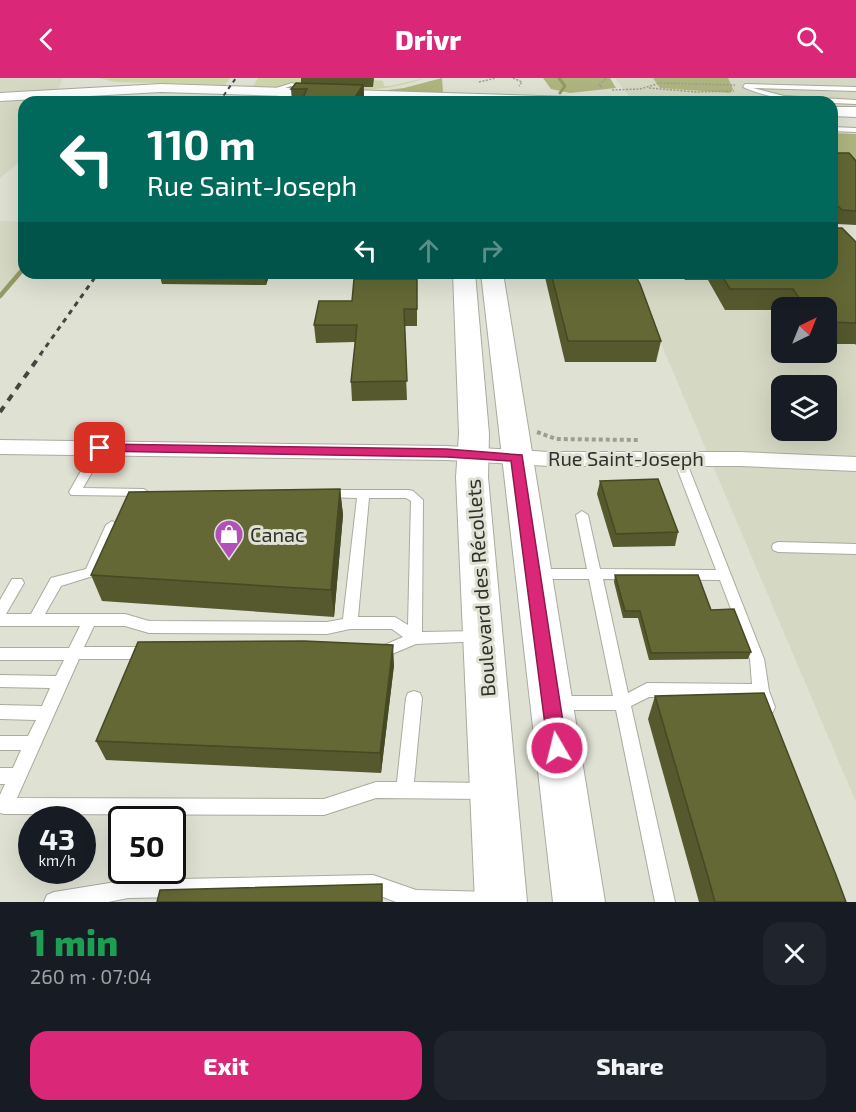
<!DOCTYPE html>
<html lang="en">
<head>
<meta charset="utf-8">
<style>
	:root { --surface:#171b24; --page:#20242c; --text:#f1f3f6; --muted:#9ea1a6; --accent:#db2777 }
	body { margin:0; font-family:"Exo 2",sans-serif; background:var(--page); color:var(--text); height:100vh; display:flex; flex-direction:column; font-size:22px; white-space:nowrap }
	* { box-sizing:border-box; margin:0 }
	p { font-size:20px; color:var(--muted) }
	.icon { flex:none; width:33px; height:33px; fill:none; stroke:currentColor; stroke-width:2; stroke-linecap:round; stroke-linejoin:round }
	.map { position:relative; height:824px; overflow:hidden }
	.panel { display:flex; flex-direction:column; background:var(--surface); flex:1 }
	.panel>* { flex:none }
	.top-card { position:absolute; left:18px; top:18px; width:820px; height:183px; border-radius:18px; box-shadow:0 6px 24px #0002; background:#00695c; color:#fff; overflow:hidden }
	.needle { width:39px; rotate:43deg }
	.tools { position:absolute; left:771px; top:219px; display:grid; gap:12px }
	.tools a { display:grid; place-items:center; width:66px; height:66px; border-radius:12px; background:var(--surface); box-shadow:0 6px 24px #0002; font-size:30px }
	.speed { position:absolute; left:18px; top:728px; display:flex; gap:12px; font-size:30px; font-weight:700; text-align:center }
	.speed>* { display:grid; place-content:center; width:78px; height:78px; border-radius:50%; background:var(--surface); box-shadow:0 6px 24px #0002; line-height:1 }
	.speed small { font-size:15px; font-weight:400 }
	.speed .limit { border:3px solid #111; border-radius:9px; background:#fff; color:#111 }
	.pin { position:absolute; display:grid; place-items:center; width:51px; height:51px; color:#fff; margin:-26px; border-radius:12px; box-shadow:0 3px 9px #0006 }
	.me { position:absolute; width:66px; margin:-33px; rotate:352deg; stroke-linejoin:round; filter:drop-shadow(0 0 4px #0008) }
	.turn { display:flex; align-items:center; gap:21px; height:126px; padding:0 30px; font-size:27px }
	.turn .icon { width:78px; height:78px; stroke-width:2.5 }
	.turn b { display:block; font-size:42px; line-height:51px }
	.lanes { display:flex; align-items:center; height:57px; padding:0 30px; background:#0003; justify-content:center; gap:30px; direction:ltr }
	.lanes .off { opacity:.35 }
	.round { display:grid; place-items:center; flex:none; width:63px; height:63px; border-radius:18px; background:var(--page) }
	.head { display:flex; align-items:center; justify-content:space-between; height:102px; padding:0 30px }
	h1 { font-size:36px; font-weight:800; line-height:45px; color:#1e9e55 }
	.primary-button { display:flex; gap:12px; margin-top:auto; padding:12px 30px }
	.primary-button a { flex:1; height:69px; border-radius:18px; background:var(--accent); color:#fff; font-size:24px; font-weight:800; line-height:69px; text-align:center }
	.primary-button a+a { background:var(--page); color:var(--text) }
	header { display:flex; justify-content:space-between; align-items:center; height:78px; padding:0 30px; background:var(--accent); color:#fff; font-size:27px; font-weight:800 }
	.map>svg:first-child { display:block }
	.built { fill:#d5d8c3; fill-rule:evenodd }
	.green { fill:#cfd5aa }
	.forest { fill:#afb57e }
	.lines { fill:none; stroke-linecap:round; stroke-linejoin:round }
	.stream-far1 { stroke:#949a65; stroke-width:3 }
	.stream { stroke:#949a65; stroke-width:4.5 }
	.lane-casing { stroke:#a9ab9e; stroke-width:2 }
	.street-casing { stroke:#a9ab9e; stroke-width:2 }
	.secondary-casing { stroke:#a9ab9e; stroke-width:2 }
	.path-far1 { stroke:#9c9d93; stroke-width:1.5; stroke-dasharray:2 1.5; stroke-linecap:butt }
	.path { stroke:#9c9d93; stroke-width:4; stroke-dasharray:4 3; stroke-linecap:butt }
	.lane { fill:#fff; fill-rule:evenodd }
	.street { fill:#fff; fill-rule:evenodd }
	.secondary { fill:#fff; fill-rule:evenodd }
	.rail-far2 { stroke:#444640; stroke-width:2; stroke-dasharray:4 4; stroke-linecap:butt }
	.rail-far1 { stroke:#444640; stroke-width:3; stroke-dasharray:5 5; stroke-linecap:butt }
	.rail { stroke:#444640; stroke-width:4; stroke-dasharray:7 7; stroke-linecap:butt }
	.wall { fill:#55592d }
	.shaded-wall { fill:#454924 }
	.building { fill:#636834; stroke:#454924; stroke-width:1.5 }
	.route { fill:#db2777; stroke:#8e194d; stroke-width:1.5 }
	.labels { text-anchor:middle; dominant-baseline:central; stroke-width:6; stroke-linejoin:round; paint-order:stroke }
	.street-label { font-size:20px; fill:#30312c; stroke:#dfe1d3 }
	.poi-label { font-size:20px; fill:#30312c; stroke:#dfe1d3; text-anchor:start }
</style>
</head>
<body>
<header><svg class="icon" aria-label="back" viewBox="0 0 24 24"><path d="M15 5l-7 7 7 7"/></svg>Drivr<svg class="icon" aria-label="search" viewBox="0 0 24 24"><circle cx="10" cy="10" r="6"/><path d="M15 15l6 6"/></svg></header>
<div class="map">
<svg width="856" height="824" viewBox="0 0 856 824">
	<rect width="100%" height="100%" fill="#dfe1d3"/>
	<g class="built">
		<polygon points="0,0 63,0 55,17 81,16 75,24 24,24 24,81 0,100"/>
		<polygon points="615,0 856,0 856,32 833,31 832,24 633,23"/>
		<polygon points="0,143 24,144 24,189 0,214"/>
		<path d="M833,161L856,163V724L631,195H832ZM782,230H826V274H782ZM782,308H826V352H782Z"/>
	</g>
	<g class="green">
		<polygon points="99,0 230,0 225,7 115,4"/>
		<path d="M258,0H375L374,2L383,3L384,8H390L425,0C371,21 296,10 238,9L254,7Z"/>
	</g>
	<g class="forest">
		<polygon points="442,0 443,15 380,13 404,10"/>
		<polygon points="543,0 610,0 616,10 570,15 551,11"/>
		<polygon points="653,0 728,0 733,11 730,15 660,10"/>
		<polygon points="832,55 856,56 856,87 833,72"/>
	</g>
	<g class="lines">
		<polyline class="stream-far1" points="559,0 565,8 560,15"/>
		<polyline class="stream" points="0,218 24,190"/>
		<g class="lane-casing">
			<g id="lane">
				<polygon points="292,5 309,14 304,15 291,8 270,15 267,13"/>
				<path d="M745,6L856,9V13L753,10L784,18L856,22V26C819,24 779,25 743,9Z"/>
				<polygon points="283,12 288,13 280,24 274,24"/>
				<polygon points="832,49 856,50 856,54 832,53"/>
				<polygon points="100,367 106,370 83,410 144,411 150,415 148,418 71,417 69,414 94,370"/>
				<path d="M679,376L685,380L764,581L769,613L775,629L773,634L767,636L761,634L756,619H649L631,628L675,824H655L616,632H556L550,630L548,625L550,620L556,618H613L589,501H537L532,499L530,496L532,493L537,491H587L576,437L582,433L588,437L600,491L716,492L673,380ZM603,501L720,502L750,581L752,606L647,605L628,615Z"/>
				<path d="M327,412H409L413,413L423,422L422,554L479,553L484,555L486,559L484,563L416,566L380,581L375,579L373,575L375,571L403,559L392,551H350L327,556L149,555L125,548H94L84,569H149L154,571L156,575L154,579L149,581H79L17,720L324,721L376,704H397L406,620L408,615L414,613L420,615L422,620L414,704L486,705L492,707L495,713L492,719L486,721L376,720L324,737L4,736L0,735V717L5,706H0V690H13L21,672H0V658H28L36,642L0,641V627L42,628L50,610L0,609V597L56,598L64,582H0V570H69L80,548H0V522L12,501H22L24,505L6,536H31L51,500L86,491L106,447L112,443L118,447L96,497L61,508L45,536H125L149,543L327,544L343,541L357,420L323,419L321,416ZM369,420H406L411,423L408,547L395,539H358Z"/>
				<polygon points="778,464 856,466 856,476 778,474 773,472 772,469 773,466"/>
				<polygon points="373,797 416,812 491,814 498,817 501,824 396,824 373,815 128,820 108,824 44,824 47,817 54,814 128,802"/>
			</g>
		</g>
		<g class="street-casing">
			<polygon id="street" points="0,362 447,368 549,374 740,374 856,379 856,393 740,388 549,388 447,382 0,376"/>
		</g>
		<g class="secondary-casing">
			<g id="secondary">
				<polygon points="161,6 606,20 613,24 469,24 161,14 0,23 0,15"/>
				<polygon points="832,29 856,29 856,39 832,38"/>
				<polygon points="453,195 475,195 489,356 488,399 527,824 475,824 456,399 459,356"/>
				<polygon points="481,195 503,195 605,824 553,824"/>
			</g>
		</g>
		<g class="path-far1">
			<polyline points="513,0 522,4 519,8"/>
			<polyline points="479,4 496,0"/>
			<polyline points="602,9 599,7 607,0"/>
			<polyline points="649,10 696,14 734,13"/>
			<polyline points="612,12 640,11 660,5 735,7"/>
		</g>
		<polyline class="path" points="537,354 556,361 640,362"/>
		<use href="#lane" class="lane"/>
		<use href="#street" class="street"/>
		<use href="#secondary" class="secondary"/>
		<polyline class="rail-far2" points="219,24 236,0"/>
		<polyline class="rail-far1" points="40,277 98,195"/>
		<polyline class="rail" points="0,334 41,276"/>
	</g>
	<g class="wall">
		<polygon points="301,0 374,0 373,9 364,9 364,23 363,24 292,24 291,11 301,6"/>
		<polygon points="832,75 856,83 856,147 837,146 832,141"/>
		<polygon points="856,164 856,267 855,266 826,266 826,230 782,230 782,232 725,232 708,202 685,202 681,195 832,195"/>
		<polygon points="159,195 270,195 266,207 162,206"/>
		<polygon points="544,195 634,195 661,263 656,284 565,284"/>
		<polygon points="417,201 417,248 404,248 407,322 352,323 351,304 355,264 316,265 314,247"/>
		<polygon points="600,403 678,454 675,468 613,469 597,416"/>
		<polygon points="340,411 343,437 334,539 102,523 91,497"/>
		<polygon points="615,497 711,532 751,574 748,581 649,582 638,540 623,540 614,504"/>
		<polygon points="394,587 381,695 106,682 96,663"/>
		<polygon points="655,618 846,824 699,824 648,641"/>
	</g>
	<g class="shaded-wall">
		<polygon points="363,7 364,23 363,24 352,24"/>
		<polygon points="264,195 270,195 266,207"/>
		<polygon points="340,411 343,437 334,539 331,512"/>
		<polygon points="393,567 394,587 381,695 380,675"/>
	</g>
	<g class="building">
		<polygon points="296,5 363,7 352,24 301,24 307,11 291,11"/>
		<polygon points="832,75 849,75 856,83 856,133 842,132 832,122"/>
		<polygon points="832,150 842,150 856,164 856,245 826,244 826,230 806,230 793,211 730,211 720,195 832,195"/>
		<polygon points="551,195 634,195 640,206 661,263 568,263"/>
		<polygon points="354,201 417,201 417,231 404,231 407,303 351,304 357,247 314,247 319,223 352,223"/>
		<polygon points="658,401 678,454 616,456 600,403"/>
		<polygon points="340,411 331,512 91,497 129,414"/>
		<polygon points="615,497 698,497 711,532 734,531 751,574 651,575 640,533 625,533"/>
		<polygon points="304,563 393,567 380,675 96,663 138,564"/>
		<polygon points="764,615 836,797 846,824 715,824 707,795 655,618"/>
		<polygon points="382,806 382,824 157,824 160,812"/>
	</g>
	<polygon class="route" points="100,366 447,371 522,377 567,670 564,676 557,678 551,676 548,670 511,383 447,379 96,373 94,370"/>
	<defs>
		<g id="shop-pin" transform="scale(1.5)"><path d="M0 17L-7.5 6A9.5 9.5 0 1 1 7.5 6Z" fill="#b051ba" stroke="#dfe1d3"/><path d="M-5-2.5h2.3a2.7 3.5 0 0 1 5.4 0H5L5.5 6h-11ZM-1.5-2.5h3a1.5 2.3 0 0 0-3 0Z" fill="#fff"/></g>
	</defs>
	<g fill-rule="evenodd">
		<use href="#shop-pin" x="229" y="456"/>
	</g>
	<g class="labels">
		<g class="street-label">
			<text x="626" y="380">Rue Saint-Joseph</text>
			<text transform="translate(480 510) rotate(-94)">Boulevard des Récollets</text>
		</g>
		<g class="poi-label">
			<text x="250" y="456">Canac</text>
		</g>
	</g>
</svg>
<div class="tools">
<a><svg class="needle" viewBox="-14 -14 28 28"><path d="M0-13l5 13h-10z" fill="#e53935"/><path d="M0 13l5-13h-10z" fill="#9ea1a6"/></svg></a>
<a><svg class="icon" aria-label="layers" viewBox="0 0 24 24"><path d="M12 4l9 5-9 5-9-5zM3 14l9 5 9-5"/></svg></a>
</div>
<div class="speed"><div>43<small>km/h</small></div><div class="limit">50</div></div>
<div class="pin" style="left:100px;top:370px;background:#d93025"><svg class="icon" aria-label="arrive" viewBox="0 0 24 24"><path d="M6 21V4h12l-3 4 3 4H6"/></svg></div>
<svg class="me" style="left:557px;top:670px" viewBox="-20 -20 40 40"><circle r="17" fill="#db2777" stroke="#fff" stroke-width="3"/><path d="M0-11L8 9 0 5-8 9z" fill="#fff"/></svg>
<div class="top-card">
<div class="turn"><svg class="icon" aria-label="left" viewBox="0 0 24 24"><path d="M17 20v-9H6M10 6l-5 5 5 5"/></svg><div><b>110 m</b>Rue Saint-Joseph</div></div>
<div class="lanes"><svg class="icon" aria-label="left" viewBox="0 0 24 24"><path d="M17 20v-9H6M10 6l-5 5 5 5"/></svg><svg class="icon off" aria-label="ahead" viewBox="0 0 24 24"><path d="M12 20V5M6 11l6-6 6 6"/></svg><svg class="icon off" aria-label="right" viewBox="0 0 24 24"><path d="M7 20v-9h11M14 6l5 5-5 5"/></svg></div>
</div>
</div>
<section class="panel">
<div class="head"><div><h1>1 min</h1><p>260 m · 07:04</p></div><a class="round"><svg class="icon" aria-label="close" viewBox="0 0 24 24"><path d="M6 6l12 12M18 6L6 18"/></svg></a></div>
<div class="primary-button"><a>Exit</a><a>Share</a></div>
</section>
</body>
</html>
